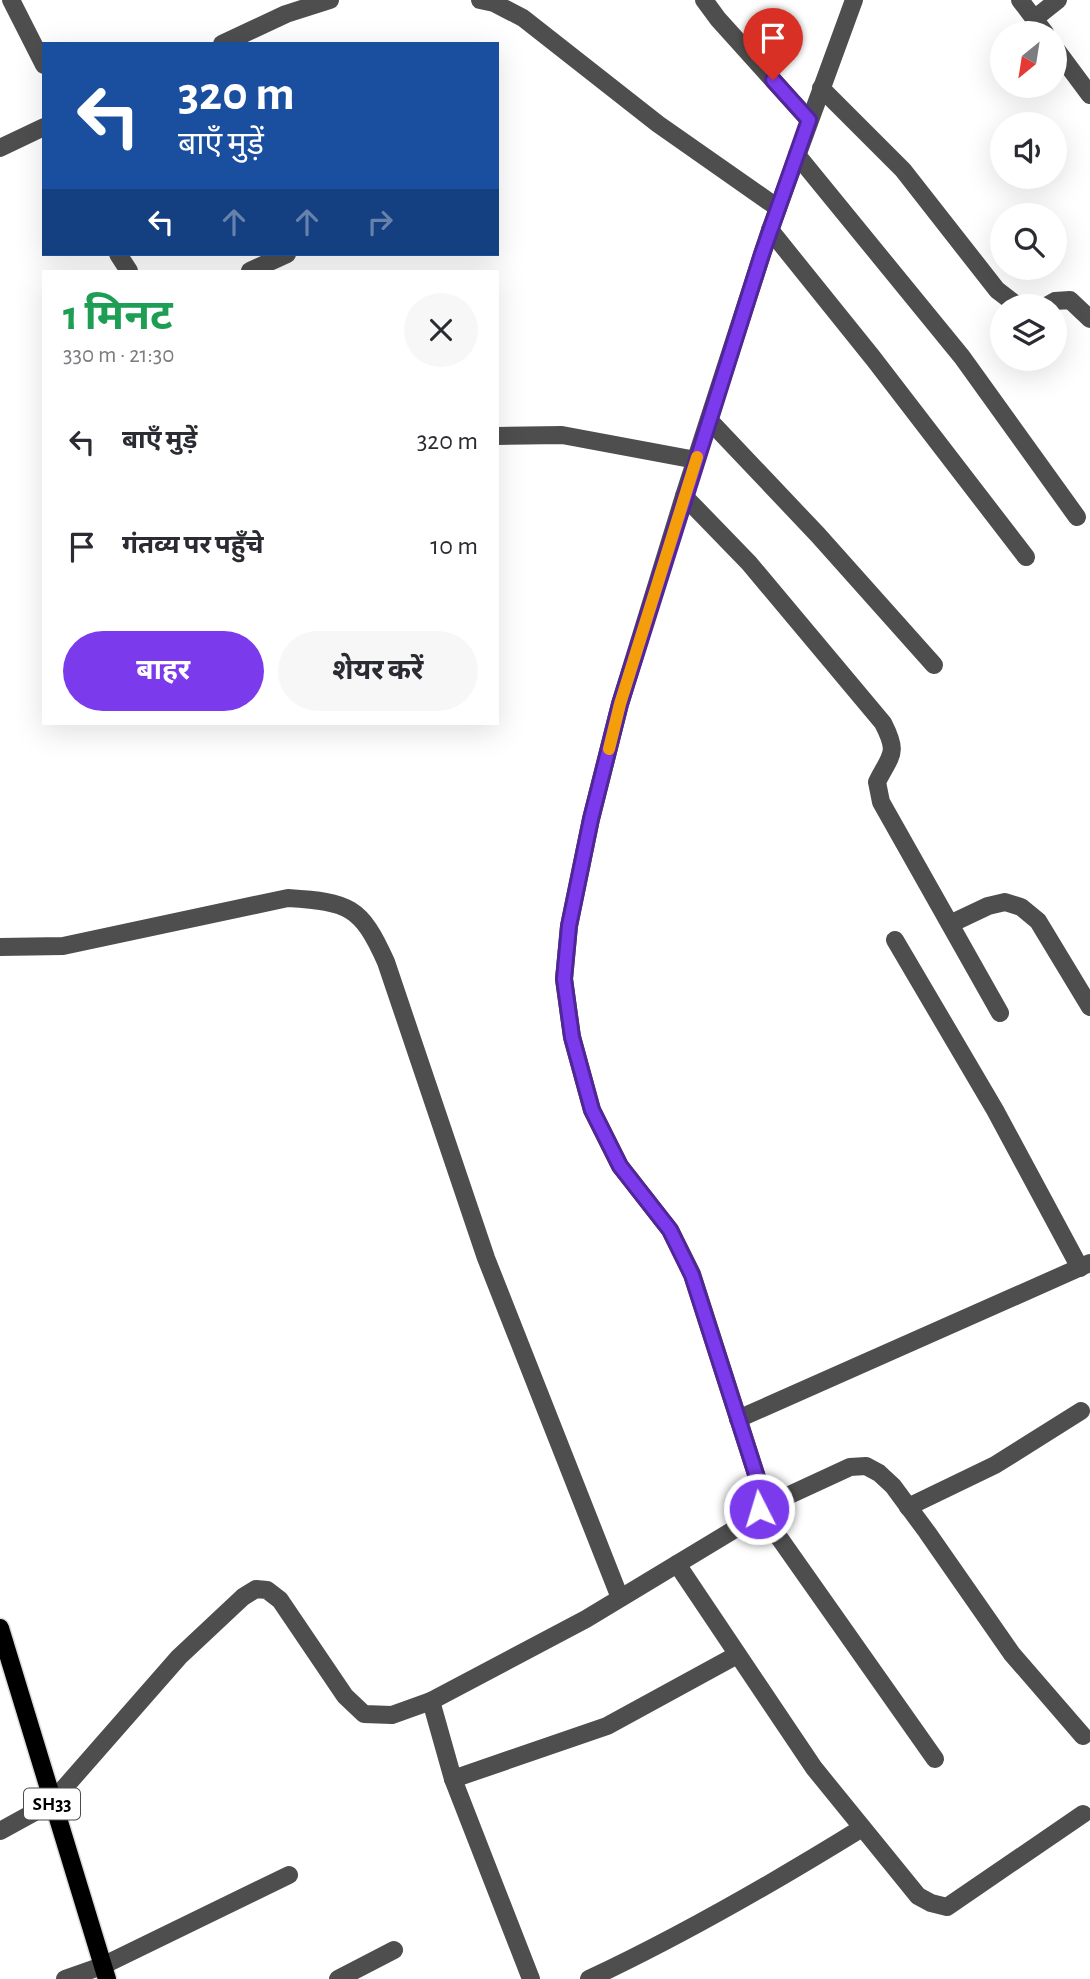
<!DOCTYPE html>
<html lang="hi">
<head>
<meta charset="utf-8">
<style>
	:root { --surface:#fff; --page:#f7f7f7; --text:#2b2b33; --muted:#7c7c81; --accent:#7c3aed }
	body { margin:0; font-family:"Alegreya Sans","Noto Sans Devanagari",sans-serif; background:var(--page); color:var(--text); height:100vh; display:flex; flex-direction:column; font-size:26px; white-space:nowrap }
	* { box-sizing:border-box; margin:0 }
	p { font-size:23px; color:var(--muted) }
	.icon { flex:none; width:38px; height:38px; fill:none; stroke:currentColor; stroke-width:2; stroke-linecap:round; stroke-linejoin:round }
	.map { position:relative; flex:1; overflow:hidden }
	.details { position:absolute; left:42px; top:270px; width:457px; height:455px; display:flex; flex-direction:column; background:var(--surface); border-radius:0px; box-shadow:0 7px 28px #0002 }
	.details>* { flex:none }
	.top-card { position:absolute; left:42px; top:42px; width:457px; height:214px; border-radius:0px; box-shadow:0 7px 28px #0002; background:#1a4fa0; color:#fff; overflow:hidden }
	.needle { width:46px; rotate:210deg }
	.buttons { position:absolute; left:990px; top:21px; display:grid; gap:14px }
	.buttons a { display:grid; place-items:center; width:77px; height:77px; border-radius:50%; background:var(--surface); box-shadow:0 7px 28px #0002; font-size:35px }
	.pin { position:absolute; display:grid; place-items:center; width:60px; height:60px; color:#fff; margin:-72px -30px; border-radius:50% 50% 50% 0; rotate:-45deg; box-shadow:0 0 7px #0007 }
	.pin .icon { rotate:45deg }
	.me { position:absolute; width:77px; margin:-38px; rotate:355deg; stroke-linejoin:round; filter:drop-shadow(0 0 5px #0008) }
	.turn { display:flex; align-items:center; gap:24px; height:147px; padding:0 21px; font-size:32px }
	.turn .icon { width:91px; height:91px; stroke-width:2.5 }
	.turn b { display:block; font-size:49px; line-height:60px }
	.lanes { display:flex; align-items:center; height:66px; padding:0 21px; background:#0003; justify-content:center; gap:35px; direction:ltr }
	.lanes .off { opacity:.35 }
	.round { display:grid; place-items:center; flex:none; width:74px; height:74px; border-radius:37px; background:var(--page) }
	.head { display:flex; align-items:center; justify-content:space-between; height:119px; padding:0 21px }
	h1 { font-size:42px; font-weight:700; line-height:52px; color:#1e9e55 }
	.button { display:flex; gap:14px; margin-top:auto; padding:14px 21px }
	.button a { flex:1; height:80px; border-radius:42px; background:var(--accent); color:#fff; font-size:28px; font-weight:700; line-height:80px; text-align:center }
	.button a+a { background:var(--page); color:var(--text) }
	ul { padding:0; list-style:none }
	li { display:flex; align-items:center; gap:21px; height:105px; padding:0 21px }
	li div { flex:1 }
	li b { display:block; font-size:26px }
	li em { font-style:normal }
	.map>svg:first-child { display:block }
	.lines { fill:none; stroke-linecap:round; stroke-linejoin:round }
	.major-casing { stroke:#dbdbdb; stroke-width:21 }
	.minor { stroke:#4e4e4e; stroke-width:18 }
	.major { stroke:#000; stroke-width:18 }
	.route-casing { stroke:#51269a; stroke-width:18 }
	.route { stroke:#7c3aed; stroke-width:12 }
	.slow { stroke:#f59e0b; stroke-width:12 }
	.labels { text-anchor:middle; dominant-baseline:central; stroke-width:6; stroke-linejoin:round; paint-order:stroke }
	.shield { fill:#fff; stroke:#4c4c4c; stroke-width:2 }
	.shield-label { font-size:19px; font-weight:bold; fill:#000 }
</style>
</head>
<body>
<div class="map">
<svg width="1090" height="1979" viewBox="0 0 1090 1979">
	<rect width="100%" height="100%" fill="#fff"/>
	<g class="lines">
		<g class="major-casing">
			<polyline id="major" points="0,1628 107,1979"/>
		</g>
		<g class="minor">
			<polyline points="11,0 44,65"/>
			<polyline points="480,0 494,3 523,18 658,124 778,208"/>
			<polyline points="704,0 718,19 809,120"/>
			<polyline points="1020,0 1045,33"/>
			<polyline points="1034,19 1058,0"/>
			<polyline points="222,44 286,14 330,0"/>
			<polyline points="1055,48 1090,95"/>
			<polyline points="821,88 903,170 997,290 1018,306"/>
			<polyline points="0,148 44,127"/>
			<polyline points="797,155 962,357 1077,517"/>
			<polyline points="770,230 873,358 1026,557"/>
			<polyline points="118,254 129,271"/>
			<polyline points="250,271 287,254"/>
			<polyline points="1046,306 1055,301 1070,300 1090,319"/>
			<polyline points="709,420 818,535 934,665"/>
			<polyline points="497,436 562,435 696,460"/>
			<path d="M684,496L749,563L883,723C899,754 891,754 877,782L881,802L1000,1013"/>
			<polyline points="950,924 988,906 1005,902 1021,907 1038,921 1090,1007"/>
			<polyline points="895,940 995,1110 1080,1268"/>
			<path d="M0,947L63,946L288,898C349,902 361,906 386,962L486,1258L620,1598"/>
			<polyline points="738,1419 1090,1263"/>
			<polyline points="908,1507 995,1465 1081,1411"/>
			<polyline points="677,1564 814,1768 918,1896 931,1903 947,1907 1083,1814"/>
			<polyline points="431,1701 453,1779 531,1979"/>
			<polyline points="935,1759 759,1509 850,1467 866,1466 879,1473 893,1486 927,1532 1012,1654 1083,1736"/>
			<polyline points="453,1779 607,1726 737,1655"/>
			<polyline points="0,1831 51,1803 179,1657 243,1597 256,1589 267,1590 280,1600 345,1696 364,1714 392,1715 431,1701 586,1619 745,1523 759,1509 763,1496 692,1274 670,1230 620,1166 592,1110 572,1037 564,979 569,926 591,819 620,704 684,496 770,230 854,0"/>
			<polyline points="65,1979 102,1966 289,1875"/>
			<polyline points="338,1979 394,1950"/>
			<path d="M589,1979C683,1935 773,1883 862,1828"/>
		</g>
		<use href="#major" class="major"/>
	</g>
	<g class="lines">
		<g class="route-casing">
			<polyline id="route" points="759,1509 763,1496 692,1275 670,1230 620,1166 592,1110 572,1037 564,979 569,926 591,819 620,704 762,254 809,120 773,80"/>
		</g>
		<use href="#route" class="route"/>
		<polyline class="slow" points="609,749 620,704 697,457"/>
	</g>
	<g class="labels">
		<rect class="shield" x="24" y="1788.5" width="56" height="31" rx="5"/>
		<g class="shield-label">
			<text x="52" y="1804">SH33</text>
		</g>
	</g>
</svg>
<div class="buttons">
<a><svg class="needle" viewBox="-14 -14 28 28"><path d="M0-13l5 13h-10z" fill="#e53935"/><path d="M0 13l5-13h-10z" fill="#7c7c81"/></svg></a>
<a><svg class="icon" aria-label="sound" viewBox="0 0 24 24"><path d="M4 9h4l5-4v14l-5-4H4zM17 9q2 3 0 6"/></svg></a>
<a><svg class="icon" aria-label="search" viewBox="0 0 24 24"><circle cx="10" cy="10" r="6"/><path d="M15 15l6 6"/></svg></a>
<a><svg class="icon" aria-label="layers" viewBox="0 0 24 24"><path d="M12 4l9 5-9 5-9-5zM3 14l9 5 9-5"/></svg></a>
</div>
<div class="pin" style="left:773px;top:80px;background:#d93025"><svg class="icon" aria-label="arrive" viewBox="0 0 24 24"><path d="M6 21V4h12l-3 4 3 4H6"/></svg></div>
<svg class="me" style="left:759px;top:1509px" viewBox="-20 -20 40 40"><circle r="17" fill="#7c3aed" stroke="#fff" stroke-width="3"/><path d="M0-11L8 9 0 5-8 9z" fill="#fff"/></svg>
<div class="top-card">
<div class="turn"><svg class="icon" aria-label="left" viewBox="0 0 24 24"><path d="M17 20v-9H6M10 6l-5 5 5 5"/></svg><div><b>320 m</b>बाएँ मुड़ें</div></div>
<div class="lanes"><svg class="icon" aria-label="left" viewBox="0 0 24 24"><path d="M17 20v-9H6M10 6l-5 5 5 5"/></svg><svg class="icon off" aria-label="ahead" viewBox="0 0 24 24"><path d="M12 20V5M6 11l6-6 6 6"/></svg><svg class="icon off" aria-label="ahead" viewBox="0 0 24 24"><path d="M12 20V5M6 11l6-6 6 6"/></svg><svg class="icon off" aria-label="right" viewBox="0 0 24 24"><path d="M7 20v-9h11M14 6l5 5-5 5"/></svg></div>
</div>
<section class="details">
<div class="head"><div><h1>1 मिनट</h1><p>330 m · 21:30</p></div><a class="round"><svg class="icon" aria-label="close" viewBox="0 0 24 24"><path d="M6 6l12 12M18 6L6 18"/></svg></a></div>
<ul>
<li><svg class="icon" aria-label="left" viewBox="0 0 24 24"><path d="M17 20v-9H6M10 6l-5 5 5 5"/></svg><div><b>बाएँ मुड़ें</b></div><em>320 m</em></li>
<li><svg class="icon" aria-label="arrive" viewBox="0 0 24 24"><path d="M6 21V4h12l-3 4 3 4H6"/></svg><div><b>गंतव्य पर पहुँचे</b></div><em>10 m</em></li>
</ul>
<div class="button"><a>बाहर</a><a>शेयर करें</a></div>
</section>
</div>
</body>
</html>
